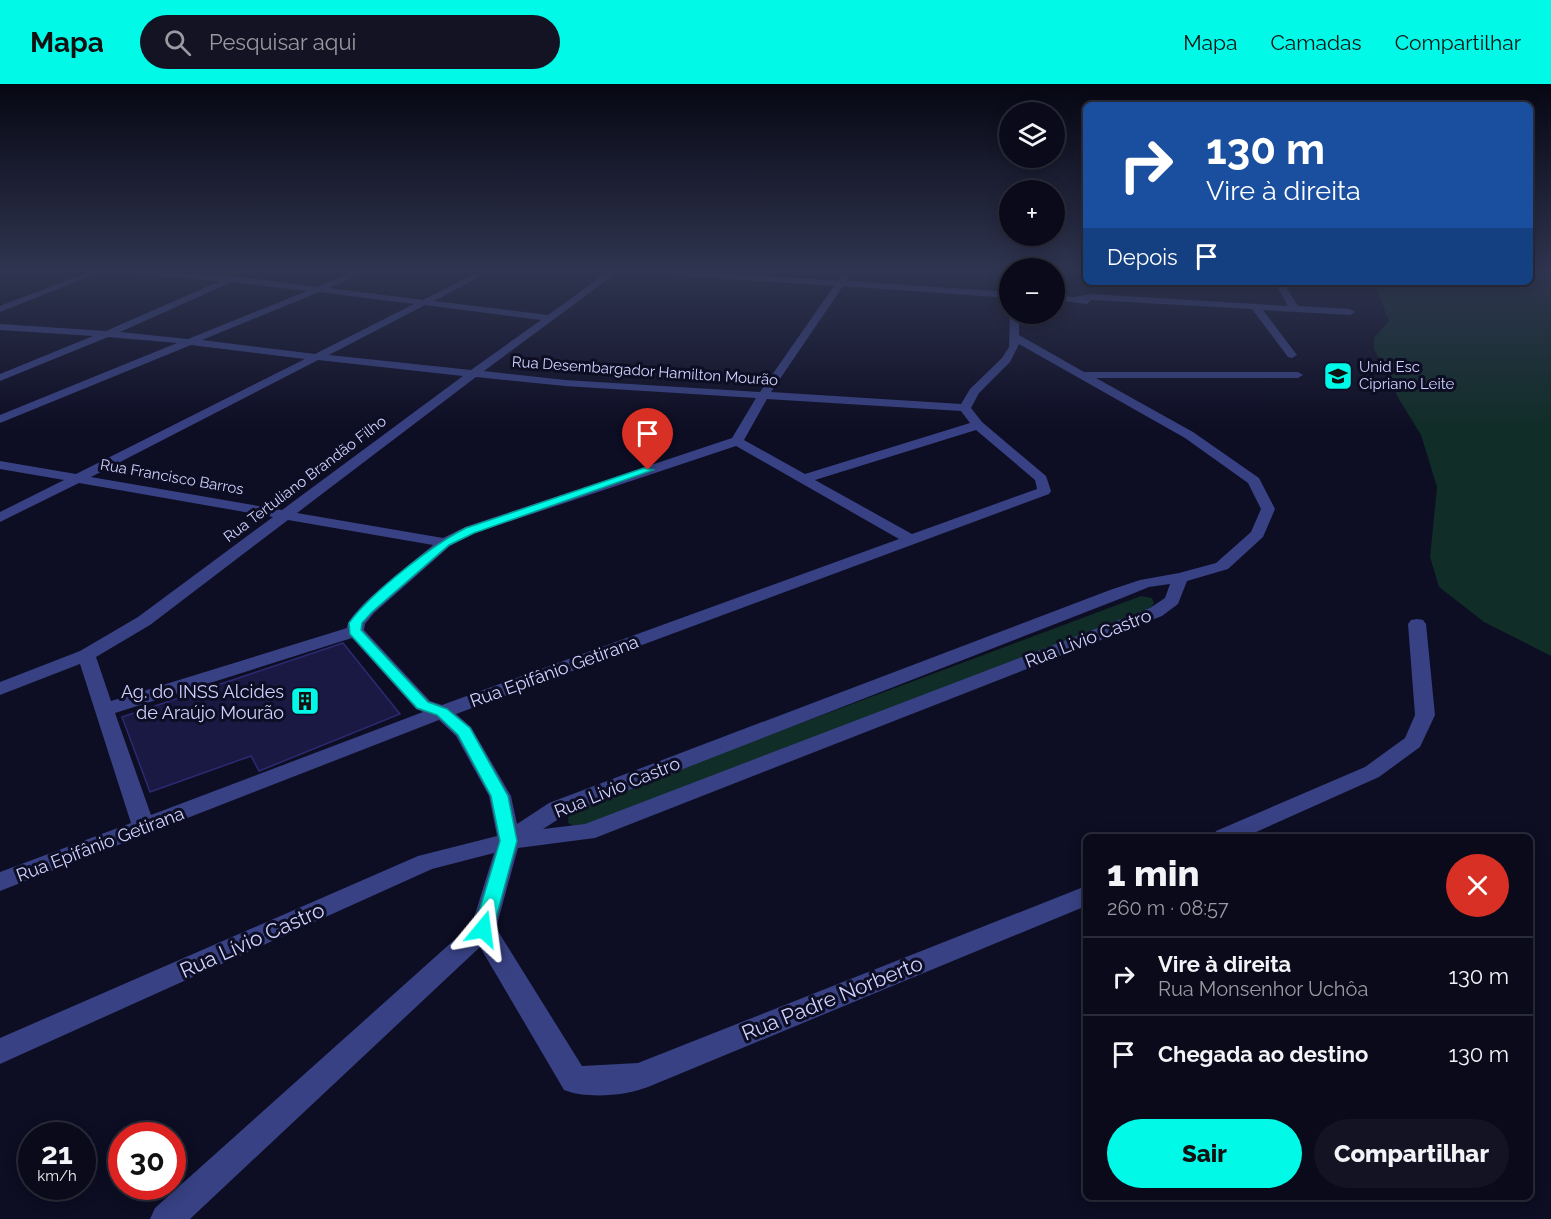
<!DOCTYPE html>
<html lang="pt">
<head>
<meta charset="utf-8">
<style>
	:root { --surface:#0a0a1a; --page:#131323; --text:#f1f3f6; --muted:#999aa2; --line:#2a2b39; --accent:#00fae7 }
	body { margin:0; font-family:Raleway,sans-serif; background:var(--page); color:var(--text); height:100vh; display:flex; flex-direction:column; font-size:22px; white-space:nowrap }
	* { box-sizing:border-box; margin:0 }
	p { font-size:20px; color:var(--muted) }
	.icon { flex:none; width:33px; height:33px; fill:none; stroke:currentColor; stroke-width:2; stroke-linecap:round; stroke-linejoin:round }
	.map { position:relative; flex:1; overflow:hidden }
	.drawer { position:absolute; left:1083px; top:750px; width:450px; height:366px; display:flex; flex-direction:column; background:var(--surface); border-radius:9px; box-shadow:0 3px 15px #0003,0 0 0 2px var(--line) }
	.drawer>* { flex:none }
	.guide { position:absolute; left:1083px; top:18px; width:450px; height:183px; border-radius:9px; box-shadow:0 3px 15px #0003,0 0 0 2px var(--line); background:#1a4fa0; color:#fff; overflow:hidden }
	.fabs { position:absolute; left:999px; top:18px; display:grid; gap:12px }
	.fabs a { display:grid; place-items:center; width:66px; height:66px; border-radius:50%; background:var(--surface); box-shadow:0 3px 15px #0003,0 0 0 2px var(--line); font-size:30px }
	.speed { position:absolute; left:18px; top:1038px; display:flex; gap:12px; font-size:30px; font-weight:700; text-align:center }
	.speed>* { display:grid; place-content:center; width:78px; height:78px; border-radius:50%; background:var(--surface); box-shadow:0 3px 15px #0003,0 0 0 2px var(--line); line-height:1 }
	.speed small { font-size:15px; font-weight:400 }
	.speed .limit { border:9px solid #d22; background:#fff; color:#111 }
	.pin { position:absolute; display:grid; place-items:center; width:51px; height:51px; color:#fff; margin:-62px -26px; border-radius:50% 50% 50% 0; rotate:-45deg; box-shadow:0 0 6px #0007 }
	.pin .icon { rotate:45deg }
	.me { position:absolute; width:66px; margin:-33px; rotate:16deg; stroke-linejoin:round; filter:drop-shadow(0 0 4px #0008) }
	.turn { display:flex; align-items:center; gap:21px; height:126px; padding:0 24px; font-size:27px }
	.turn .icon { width:78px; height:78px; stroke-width:2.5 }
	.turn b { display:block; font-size:42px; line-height:51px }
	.then { display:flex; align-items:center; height:57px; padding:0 24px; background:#0003; gap:12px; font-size:22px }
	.round { display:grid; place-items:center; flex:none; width:63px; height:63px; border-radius:32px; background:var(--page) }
	.headline { display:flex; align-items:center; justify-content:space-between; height:102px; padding:0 24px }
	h1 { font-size:36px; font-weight:800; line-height:45px }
	.button { display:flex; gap:12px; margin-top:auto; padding:12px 24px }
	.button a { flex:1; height:69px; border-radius:36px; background:var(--accent); color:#111; font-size:24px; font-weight:800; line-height:69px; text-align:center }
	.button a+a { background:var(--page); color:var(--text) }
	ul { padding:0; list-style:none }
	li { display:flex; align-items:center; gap:18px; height:78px; padding:0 24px; border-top:2px solid var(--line) }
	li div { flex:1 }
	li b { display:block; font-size:22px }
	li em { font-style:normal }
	header { display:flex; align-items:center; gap:36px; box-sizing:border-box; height:84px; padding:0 30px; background:var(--accent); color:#111 }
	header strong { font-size:28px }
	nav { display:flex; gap:33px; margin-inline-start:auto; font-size:21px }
	.search { width:420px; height:54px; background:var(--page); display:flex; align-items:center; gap:15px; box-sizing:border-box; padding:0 21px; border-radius:33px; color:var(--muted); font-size:22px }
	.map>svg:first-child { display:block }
	.green { fill:#102d27 }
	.building { fill:#1a1944; stroke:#2c2a71; stroke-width:1.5 }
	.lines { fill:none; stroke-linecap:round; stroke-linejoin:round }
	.minor { fill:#374183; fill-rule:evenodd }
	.route { fill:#00fae7; stroke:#00a296; stroke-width:1.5 }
	.labels { text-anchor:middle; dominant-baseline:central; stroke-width:6; stroke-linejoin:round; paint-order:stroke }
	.far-poi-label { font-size:15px; fill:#cfd2ff; stroke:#0d0d23; text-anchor:start }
	.far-street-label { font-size:15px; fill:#cfd2ff; stroke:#0d0d23 }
	.street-label { font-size:18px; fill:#cfd2ff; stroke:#0d0d23 }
	.poi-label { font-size:18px; fill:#cfd2ff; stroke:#0d0d23; text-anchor:end }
	.near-street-label { font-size:21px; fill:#cfd2ff; stroke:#0d0d23 }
</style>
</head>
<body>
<header>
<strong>Mapa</strong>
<div class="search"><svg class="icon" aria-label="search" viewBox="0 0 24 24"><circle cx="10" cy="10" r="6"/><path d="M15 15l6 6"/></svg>Pesquisar aqui</div>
<nav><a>Mapa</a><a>Camadas</a><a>Compartilhar</a></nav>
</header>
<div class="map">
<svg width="1551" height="1135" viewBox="0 0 1551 1135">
	<rect width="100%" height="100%" fill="#0d0d23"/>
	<g class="green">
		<polygon points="1530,187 1551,187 1551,572 1484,538 1439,503 1430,473 1437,403 1421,351 1399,315 1374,265 1374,254 1389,237 1374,198 1530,198"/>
		<polygon points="1141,512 1152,514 1154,519 1150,525 580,745 568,739 569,726"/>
	</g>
	<polygon class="building" points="343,559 400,630 259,687 251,672 150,708 122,633"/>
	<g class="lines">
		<g class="minor">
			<polygon points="91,187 103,187 0,228 0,222"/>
			<path d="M118,187H161L233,192L317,203L355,187H367L329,204L423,216L479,187H490L434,217L548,231L609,187H619L484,287L565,296L760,308L834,202L652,190L648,187H694L838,197L845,187H853L846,197L1010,208V214L843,202L771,308L961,320L970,305L1002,274L1009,263L1010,230H1019V251L1084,288H1298L1303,291L1298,294H1096L1193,348L1259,394L1275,425L1263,453L1228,485L1187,497L1178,520L1162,532L595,754L518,764L496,844L582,982L638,979L1086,802V822L648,1003C625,1012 587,1015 564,1006L480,863L190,1135H150L155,1124L472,840L494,769L432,785L0,980V954L418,772L497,752L489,712L456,652L439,636L0,807V788L131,739L80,580L0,611V598L80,567L138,533L273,433L79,399L0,438V428L64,396L0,385V377L76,390L305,275L191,261L0,339V331L177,259L108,253L0,297V290L93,252L0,246V240L106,247L220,197L122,190ZM232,198L307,207L188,255L120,248ZM319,208L414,220L315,270L202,256ZM425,221L541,236L471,286L329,271ZM1019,260L1185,354L1248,399L1261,425L1251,448L1216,479L1179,489L1140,496L1110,506L549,719L517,740L511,712L471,643L456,630L1049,410L1051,407L1046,392L982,338L971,324L979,309L1010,278ZM318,276L463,292L282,426L91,393ZM476,293L565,302L756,314L732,354L465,443L443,454L297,429ZM767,315L961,327L970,339L805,390L744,356ZM976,346L1035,396L1037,405L912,450L815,396ZM736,362L899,455L442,621L430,617L364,546L365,540L374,529L450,462L475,449ZM288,436L433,461C416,476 349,525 347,544L111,617L96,573L150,541ZM1170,500L1165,514L1150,524L585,740L543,745L565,731L1122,514L1149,503ZM352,554L416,625L423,628L151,731L115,629Z"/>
			<polygon points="1177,198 1185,198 1187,201 1180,203"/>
			<polygon points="1275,198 1283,198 1298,222 1350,225 1355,228 1350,231 1263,226 1297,271 1292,274 1288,273 1252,225 1091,216 1087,220 1054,216 1054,210 1074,213 1091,210 1288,222"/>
			<polygon points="1417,535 1423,536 1426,540 1435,631 1420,663 1379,693 1245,753 1213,753 1216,747 1365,683 1405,654 1415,631 1408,540 1411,536"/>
		</g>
	</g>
	<linearGradient id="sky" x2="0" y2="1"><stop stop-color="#070713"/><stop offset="0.54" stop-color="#2f3550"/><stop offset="1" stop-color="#2f3550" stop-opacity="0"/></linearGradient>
	<rect width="1551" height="346" fill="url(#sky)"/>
	<path class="route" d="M644,384L653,386L474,449L449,461L372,528L362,539L361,546L428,618L447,625L470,644L508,712L517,757L493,845L490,851L483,853L477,851L474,845L500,757L491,712L458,651L437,631L417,624L350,550L349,539C372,508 432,461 466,444Z"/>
	<defs>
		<g id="school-square" transform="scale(1.5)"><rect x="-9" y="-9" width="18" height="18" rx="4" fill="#00fae7" stroke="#0d0d23"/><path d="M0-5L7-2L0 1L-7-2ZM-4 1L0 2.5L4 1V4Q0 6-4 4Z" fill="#111"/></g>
		<g id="building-square" transform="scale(1.5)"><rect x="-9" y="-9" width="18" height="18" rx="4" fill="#00fae7" stroke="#0d0d23"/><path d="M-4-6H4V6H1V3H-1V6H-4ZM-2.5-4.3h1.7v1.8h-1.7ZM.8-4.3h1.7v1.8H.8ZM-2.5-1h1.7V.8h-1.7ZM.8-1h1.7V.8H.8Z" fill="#111"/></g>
	</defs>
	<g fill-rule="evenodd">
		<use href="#school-square" x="1338" y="292"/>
		<use href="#building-square" x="305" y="617"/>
	</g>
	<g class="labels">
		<g class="far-poi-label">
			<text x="1359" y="283">Unid Esc<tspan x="1359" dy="17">Cipriano Leite</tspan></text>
		</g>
		<g class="far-street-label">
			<text transform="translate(645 287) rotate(4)">Rua Desembargador Hamilton Mourão</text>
			<text transform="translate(172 393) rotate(10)">Rua Francisco Barros</text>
			<text transform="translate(305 395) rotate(-37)">Rua Tertuliano Brandão Filho</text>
		</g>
		<g class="street-label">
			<text transform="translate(1088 554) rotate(-21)">Rua Livio Castro</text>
			<text transform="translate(554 587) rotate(-20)">Rua Epifânio Getirana</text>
			<text transform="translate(617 703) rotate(-22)">Rua Livio Castro</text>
			<text transform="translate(100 760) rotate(-21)">Rua Epifânio Getirana</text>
		</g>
		<g class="poi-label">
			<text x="284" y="607">Ag. do INSS Alcides<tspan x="284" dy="21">de Araújo Mourão</tspan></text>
		</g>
		<g class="near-street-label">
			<text transform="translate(252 856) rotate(-24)">Rua Lívio Castro</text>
			<text transform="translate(832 914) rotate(-22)">Rua Padre Norberto</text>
		</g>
	</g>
</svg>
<div class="fabs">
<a><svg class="icon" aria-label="layers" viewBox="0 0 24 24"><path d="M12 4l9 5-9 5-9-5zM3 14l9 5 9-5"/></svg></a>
<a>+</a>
<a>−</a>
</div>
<div class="speed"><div>21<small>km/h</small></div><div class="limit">30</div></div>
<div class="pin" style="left:648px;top:386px;background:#d93025"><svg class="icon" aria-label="arrive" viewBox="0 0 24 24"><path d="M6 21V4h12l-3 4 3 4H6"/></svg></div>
<svg class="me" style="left:483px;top:845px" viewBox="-20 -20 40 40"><path d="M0-17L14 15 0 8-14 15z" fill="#00fae7" stroke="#fff" stroke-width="4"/></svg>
<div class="guide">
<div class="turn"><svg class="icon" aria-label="right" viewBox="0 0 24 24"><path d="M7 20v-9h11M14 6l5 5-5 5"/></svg><div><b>130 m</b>Vire à direita</div></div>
<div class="then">Depois<svg class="icon" aria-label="arrive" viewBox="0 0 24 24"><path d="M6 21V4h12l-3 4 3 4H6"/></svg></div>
</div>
<section class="drawer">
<div class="headline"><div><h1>1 min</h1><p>260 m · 08:57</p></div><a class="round" style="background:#d93025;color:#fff"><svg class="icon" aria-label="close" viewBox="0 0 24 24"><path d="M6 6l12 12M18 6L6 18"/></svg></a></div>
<ul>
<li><svg class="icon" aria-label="right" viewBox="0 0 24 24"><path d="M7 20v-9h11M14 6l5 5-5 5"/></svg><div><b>Vire à direita</b><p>Rua Monsenhor Uchôa</p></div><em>130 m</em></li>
<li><svg class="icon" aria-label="arrive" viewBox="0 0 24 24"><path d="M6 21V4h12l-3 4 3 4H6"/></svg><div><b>Chegada ao destino</b></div><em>130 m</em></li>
</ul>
<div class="button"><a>Sair</a><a>Compartilhar</a></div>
</section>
</div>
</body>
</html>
